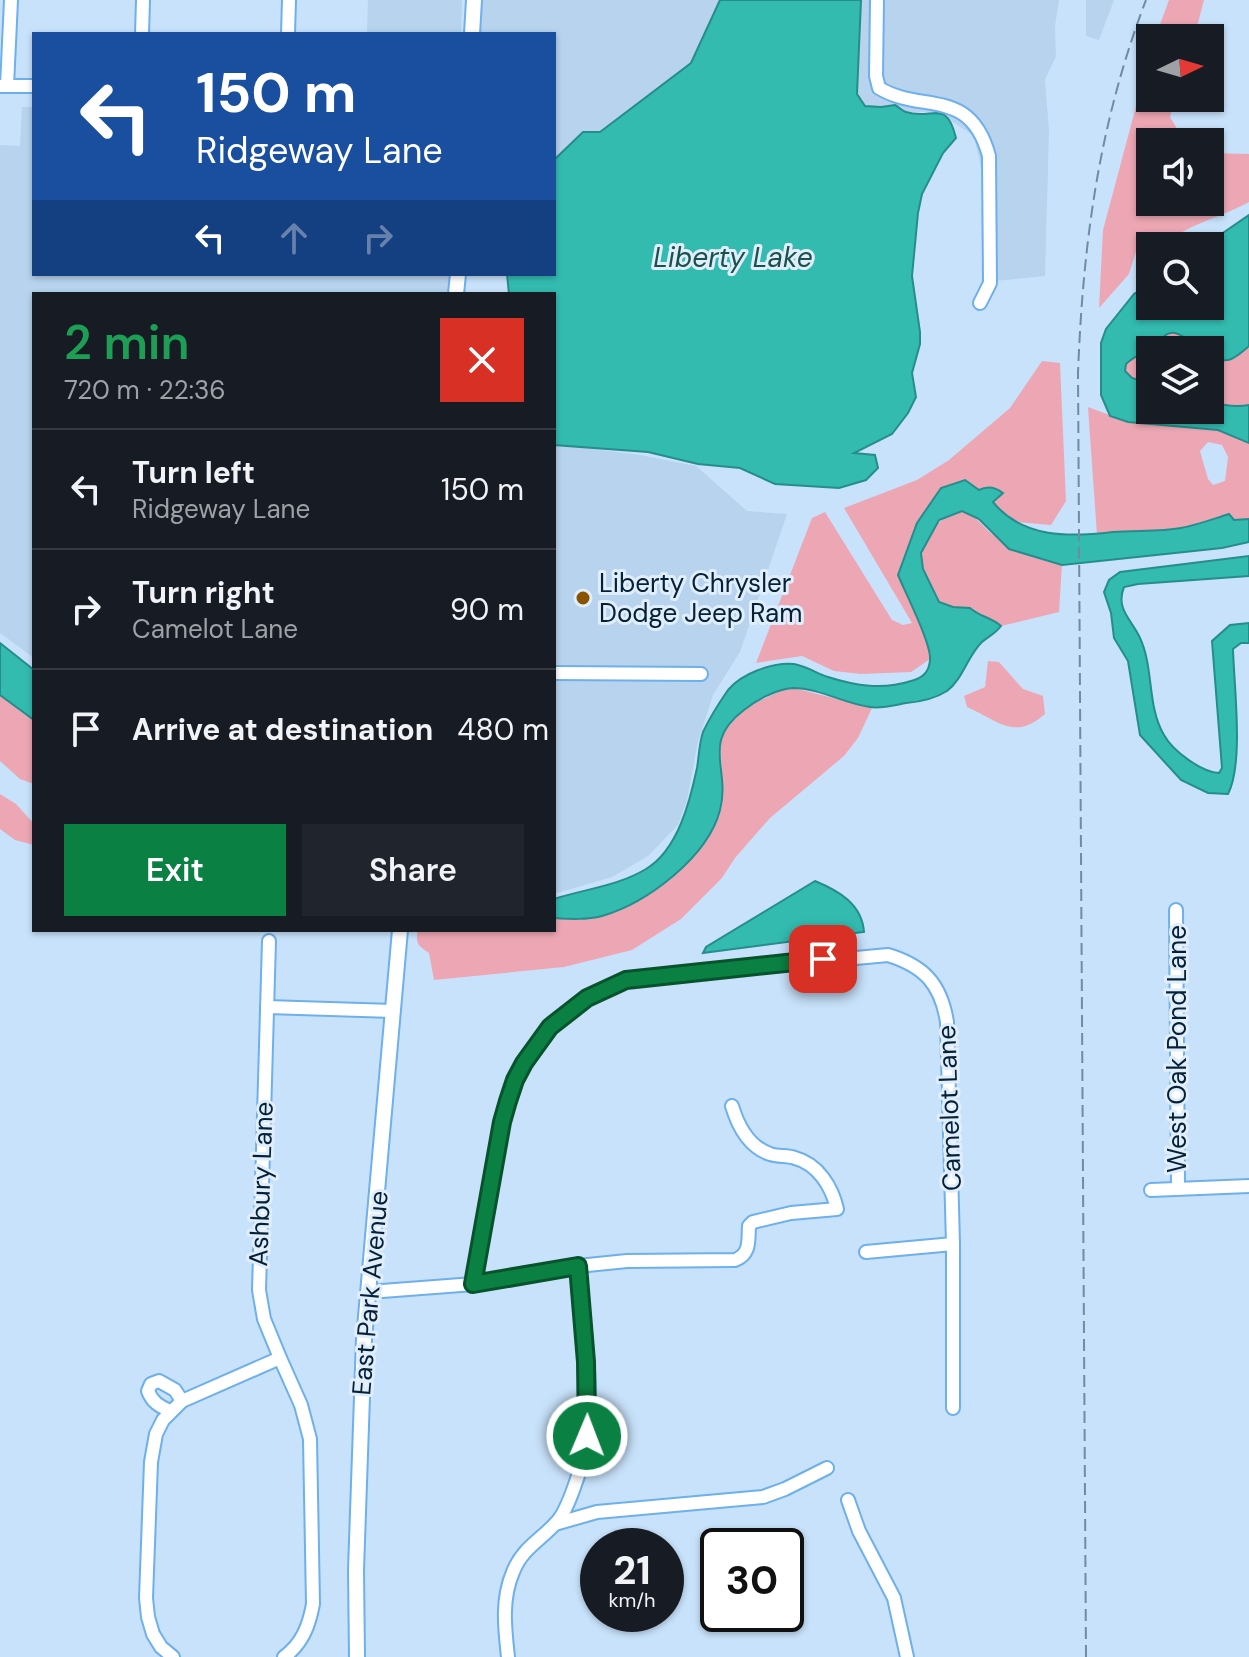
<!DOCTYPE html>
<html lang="en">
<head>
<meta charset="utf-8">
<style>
	:root { --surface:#171b24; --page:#20242c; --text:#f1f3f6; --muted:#9ea1a6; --line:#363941; --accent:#0b8043 }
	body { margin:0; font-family:"DM Sans",sans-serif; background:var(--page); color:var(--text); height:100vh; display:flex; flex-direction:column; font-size:30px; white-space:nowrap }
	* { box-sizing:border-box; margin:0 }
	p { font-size:26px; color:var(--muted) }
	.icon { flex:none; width:44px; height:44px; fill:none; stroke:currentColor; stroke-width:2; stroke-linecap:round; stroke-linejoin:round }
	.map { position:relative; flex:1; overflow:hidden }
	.panel { position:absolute; left:32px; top:292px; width:524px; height:640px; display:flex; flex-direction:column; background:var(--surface); border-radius:0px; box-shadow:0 2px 6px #0004 }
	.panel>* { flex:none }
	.banner { position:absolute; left:32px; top:32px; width:524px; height:244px; border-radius:0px; box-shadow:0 2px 6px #0004; background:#1a4fa0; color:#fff; overflow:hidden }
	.needle { width:52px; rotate:85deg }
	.tools { position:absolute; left:1136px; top:24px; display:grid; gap:16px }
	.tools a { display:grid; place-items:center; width:88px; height:88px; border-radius:0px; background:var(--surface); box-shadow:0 2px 6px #0004; font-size:40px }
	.speed { position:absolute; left:580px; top:1528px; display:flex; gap:16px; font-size:40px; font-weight:700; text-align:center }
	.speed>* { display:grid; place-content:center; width:104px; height:104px; border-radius:50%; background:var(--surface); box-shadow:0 2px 6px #0004; line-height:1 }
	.speed small { font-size:20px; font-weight:400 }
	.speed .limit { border:4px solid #111; border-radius:12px; background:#fff; color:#111 }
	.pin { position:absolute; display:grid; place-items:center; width:68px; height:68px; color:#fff; margin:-34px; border-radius:16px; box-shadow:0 4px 12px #0006 }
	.me { position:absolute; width:88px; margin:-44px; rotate:1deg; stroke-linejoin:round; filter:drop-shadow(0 0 6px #0008) }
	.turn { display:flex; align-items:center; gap:28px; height:168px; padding:0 32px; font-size:36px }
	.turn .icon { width:104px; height:104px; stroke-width:2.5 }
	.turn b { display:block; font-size:56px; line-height:68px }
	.lanes { display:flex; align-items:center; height:76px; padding:0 32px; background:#0003; justify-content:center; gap:40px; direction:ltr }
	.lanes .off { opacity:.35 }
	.round { display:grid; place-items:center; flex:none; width:84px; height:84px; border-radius:0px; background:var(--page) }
	.summary { display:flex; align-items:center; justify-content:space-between; height:136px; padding:0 32px }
	h1 { font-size:48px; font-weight:600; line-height:60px; color:#1e9e55 }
	.cta { display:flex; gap:16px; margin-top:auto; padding:16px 32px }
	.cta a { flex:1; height:92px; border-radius:0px; background:var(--accent); color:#fff; font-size:32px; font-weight:600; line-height:92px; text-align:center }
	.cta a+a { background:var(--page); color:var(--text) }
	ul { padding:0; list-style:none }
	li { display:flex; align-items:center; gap:24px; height:120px; padding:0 32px; border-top:2px solid var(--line) }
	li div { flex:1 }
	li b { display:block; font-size:30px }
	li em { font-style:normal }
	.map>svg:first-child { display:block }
	.built { fill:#b7d3ed }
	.green { fill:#eda7b4; fill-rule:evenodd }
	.water { fill:#33bbb0; stroke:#258d8c; stroke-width:2 }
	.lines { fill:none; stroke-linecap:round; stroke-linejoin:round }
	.minor-casing { stroke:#6eb0eb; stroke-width:16 }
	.major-casing { stroke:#6eb0eb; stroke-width:18 }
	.minor { stroke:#fff; stroke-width:12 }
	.major { stroke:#fff; stroke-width:14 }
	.rail { stroke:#708ba3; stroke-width:2; stroke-dasharray:12 6; stroke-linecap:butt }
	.route-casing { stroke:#07532c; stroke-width:20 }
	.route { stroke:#0b8043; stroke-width:14 }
	.poi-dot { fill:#895302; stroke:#e0edfa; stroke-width:3 }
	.labels { text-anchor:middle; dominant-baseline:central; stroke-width:6; stroke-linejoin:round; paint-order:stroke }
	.poi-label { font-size:26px; fill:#052138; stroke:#e0edfa; text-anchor:start }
	.street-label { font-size:26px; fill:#052138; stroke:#e0edfa }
	.water-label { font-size:28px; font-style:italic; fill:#19514c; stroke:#e0edfa }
</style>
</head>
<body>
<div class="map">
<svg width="1249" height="1657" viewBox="0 0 1249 1657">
	<rect width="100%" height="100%" fill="#c8e2fb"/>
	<g class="built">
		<polygon points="368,0 462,0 461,34 367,34"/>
		<polygon points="480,0 720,0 691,63 600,132 583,132 554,160 554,34 479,34"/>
		<polygon points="861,0 1059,0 1055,26 1056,56 1045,80 1049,131 1045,276 985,282 981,168 974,136 938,112 906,112 895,105 881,107 865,106 857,94"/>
		<polygon points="1086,0 1114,0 1099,40 1086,36"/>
		<polygon points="22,107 34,107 34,274 450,274 448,294 34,294 34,658 0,633 0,145 20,146"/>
		<polygon points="554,444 640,455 696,466 747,511 787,514 740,652 713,695 698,742 687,800 678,825 648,856 612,877 554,894"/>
	</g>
	<g class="green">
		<polygon points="1169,0 1204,0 1194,38 1155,38"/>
		<path d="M1150,54V98H1175L1170,117L1185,142H1150V202H1210V153L1249,154V202C1222,217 1185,225 1162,246L1148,243L1137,248L1129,274L1099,308L1103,230Z"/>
		<path d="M1172,333L1179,334L1199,350H1150V384L1132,378L1125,371L1126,364C1135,356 1146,352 1155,345C1162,340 1164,336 1172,333Z"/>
		<polygon points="1249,346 1249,405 1231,408 1210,403 1210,356 1222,362"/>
		<polygon points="1042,361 1060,363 1066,501 1051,525 1015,522 994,503 1002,493 985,487 917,523 930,659 911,672 861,674 834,671 802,656 756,663 812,518 825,512 892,620 903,625 912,623 844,508 917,480 949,460 1010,408"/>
		<path d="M1088,407L1128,422L1218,430L1249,443V519L1234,520L1228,514L1181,528L1097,535ZM1208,442L1222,445L1228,457L1225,481L1213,485L1208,479L1200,451Z"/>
		<path d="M962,511C977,516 981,525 992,534C1011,550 1038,559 1062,565L1059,612L1001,626C991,617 980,617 970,608L953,607L939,602C924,577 913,559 932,531C940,519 948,515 962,511Z"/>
		<path d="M988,661L999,662L1023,689L1043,696L1045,714C1014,741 999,721 967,707L964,696L985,687Z"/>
		<path d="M794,688L872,708L858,738L844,756L770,818L735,858L722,878L681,919L632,950L564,967L434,980L429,953C418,946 415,943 418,930H554V918L577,919L652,893L698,852L723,793L720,738L731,721L745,708L780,691Z"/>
		<polygon points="0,695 34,720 34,784 20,779 0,761"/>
		<polygon points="0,794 16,804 34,824 34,845 15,840 0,829"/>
	</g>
	<g class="water">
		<path d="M720,0H861L857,94L865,106L881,107L895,105C899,107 902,111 906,112C932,121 946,97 956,138L943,153L922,194L918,213L912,276L920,332V344L912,373L916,397L908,413L892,434L854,453L875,455L878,468L866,480L839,488L775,484L740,468L698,464L648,452L554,445V294H509L507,274H554V160L583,132H600L691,63Z"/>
		<path d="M1249,215V346C1234,359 1228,365 1210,356V350C1191,350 1190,337 1175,333C1165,331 1161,341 1154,346C1144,353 1136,355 1126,364L1125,371L1132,378L1150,384V410H1210V403C1226,404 1231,408 1249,405V443L1218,430L1128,422L1110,416L1101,395V343L1106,329L1134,294L1150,283V306H1210V246H1204Z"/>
		<path d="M965,480L979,490C987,486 995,487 1003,493L993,502C1023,539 1070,537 1113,532C1135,530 1159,532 1181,528C1197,525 1213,519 1229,514L1234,520L1249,519V542L1222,548L1062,565L1009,549L979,519L962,511L939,520L921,553L923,569L939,602L953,607L970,608C980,617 991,617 1001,626C995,634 989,636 982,642C968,655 963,679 947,691C936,698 919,702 906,703C895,705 881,709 870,707C845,704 819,688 793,688C777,689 756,700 744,710C700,743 731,768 720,810C708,857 647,903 602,916C587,920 570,919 554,918V899C585,889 618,886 646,869C678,850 690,801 697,768C699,756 699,744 703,732C710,717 719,703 728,690C741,674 772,662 794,664C806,666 816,673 828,677C856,686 883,690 911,681C922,678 929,673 930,660C932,645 905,592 898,575L917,523L941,488Z"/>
		<path d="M1249,556V576L1138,584L1124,587C1115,609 1132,620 1140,638C1154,668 1147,707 1164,735C1173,751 1201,772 1219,773L1222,768L1212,641L1230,625L1249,623V643H1241L1233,649C1234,687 1244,763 1228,794L1208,793L1181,780L1140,735L1128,661L1114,638L1111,613L1104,592L1109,580L1120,572Z"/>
		<polygon points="0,643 34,670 34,720 0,695"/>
		<path d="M815,881C839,891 862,904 864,932L703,953L706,947Z"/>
	</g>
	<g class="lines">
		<g class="minor-casing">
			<g id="minor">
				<path d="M877,0L876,76L879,88C922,114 970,86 989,156L990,283L980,303"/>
				<polyline points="142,34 143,0"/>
				<polyline points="288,34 289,0"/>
				<polyline points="1,86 34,86"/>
				<polyline points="7,86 11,0"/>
				<polyline points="554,673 701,674"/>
				<polyline points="1176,910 1178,1188"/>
				<polyline points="269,941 259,1290 264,1319 280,1358"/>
				<polyline points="267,1007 393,1011"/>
				<polyline points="1151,1190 1249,1186"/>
				<polyline points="866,1252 953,1244"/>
				<path d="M473,1284C480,1243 487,1203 495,1162C500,1135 504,1104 516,1078C539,1028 586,988 641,978L888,955C924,966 941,984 947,1022L953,1244V1408"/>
				<path d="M369,1292L487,1283L578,1266L627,1261L735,1260C751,1254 748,1240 749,1226L753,1222L791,1213L837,1209C832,1187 818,1164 795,1158C787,1155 778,1157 770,1154C749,1147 738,1126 732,1106"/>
				<path d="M170,1411C159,1406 152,1402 148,1391L151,1384L159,1381L175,1390L182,1401"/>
				<polyline points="848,1500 859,1531 894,1598 907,1657"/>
				<polyline points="555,1524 597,1512 763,1497 785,1489 827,1468"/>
				<path d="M173,1657L161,1647L153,1634L148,1617L146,1598L151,1462L156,1434L163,1420L182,1401L280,1358L301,1405L310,1439L313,1604C309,1626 302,1644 284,1657"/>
				<path d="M508,1657C505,1629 501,1600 513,1572C523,1546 545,1538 560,1518C569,1505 574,1487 579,1473C599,1408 584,1333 578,1266"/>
			</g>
		</g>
		<g class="major-casing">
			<g id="major">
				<polyline points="472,34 474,0"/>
				<polyline points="456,294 458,274"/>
				<polyline points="357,1657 356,1570 364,1339 400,930"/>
			</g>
		</g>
		<use href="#minor" class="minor"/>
		<use href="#major" class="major"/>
		<path class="rail" d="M1086,1657L1078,373C1083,242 1099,123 1146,0"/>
	</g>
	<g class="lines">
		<g class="route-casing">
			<polyline id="route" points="587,1436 586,1362 578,1266 473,1284 502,1122 508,1101 515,1080 524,1063 550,1027 587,998 626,980 823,959"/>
		</g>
		<use href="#route" class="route"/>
	</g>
	<circle class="poi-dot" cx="583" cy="598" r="8"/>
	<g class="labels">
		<g class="poi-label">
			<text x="599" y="583">Liberty Chrysler<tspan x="599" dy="30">Dodge Jeep Ram</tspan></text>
		</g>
		<g class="street-label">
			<text transform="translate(1177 1049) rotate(-90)">West Oak Pond Lane</text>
			<text transform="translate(949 1108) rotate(-92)">Camelot Lane</text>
			<text transform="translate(261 1184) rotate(-88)">Ashbury Lane</text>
			<text transform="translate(370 1293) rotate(-85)">East Park Avenue</text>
		</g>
		<g class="water-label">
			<text x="733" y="257">Liberty Lake</text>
		</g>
	</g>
</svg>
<div class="tools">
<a><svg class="needle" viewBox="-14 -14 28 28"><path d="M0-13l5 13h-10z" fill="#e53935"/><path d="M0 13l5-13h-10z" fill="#9ea1a6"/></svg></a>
<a><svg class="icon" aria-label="sound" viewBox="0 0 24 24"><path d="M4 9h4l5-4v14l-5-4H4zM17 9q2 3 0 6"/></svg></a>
<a><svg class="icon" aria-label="search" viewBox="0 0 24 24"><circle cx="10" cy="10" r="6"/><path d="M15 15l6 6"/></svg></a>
<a><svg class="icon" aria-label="layers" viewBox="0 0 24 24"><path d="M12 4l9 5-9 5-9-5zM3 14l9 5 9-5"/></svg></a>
</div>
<div class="speed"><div>21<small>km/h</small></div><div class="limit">30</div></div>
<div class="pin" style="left:823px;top:959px;background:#d93025"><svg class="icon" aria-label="arrive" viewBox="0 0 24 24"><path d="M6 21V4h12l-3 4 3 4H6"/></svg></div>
<svg class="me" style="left:587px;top:1436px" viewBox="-20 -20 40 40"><circle r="17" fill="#0b8043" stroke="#fff" stroke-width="3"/><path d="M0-11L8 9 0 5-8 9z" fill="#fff"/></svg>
<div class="banner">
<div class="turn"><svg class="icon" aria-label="left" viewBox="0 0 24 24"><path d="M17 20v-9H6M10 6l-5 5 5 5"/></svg><div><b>150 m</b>Ridgeway Lane</div></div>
<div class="lanes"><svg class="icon" aria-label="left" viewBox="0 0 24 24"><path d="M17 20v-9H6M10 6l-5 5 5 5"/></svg><svg class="icon off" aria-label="ahead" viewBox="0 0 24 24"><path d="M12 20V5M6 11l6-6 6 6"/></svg><svg class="icon off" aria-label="right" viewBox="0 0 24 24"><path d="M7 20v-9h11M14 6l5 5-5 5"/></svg></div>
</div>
<section class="panel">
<div class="summary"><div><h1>2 min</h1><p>720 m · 22:36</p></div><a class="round" style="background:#d93025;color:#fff"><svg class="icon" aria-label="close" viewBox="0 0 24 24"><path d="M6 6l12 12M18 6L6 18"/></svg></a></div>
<ul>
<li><svg class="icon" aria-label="left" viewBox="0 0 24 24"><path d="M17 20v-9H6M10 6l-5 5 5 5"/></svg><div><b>Turn left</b><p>Ridgeway Lane</p></div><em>150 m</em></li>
<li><svg class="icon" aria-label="right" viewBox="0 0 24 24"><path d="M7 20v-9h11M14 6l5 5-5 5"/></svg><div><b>Turn right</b><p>Camelot Lane</p></div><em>90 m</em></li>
<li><svg class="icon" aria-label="arrive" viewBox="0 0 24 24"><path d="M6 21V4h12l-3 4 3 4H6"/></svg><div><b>Arrive at destination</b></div><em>480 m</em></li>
</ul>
<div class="cta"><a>Exit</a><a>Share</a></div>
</section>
</div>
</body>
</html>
